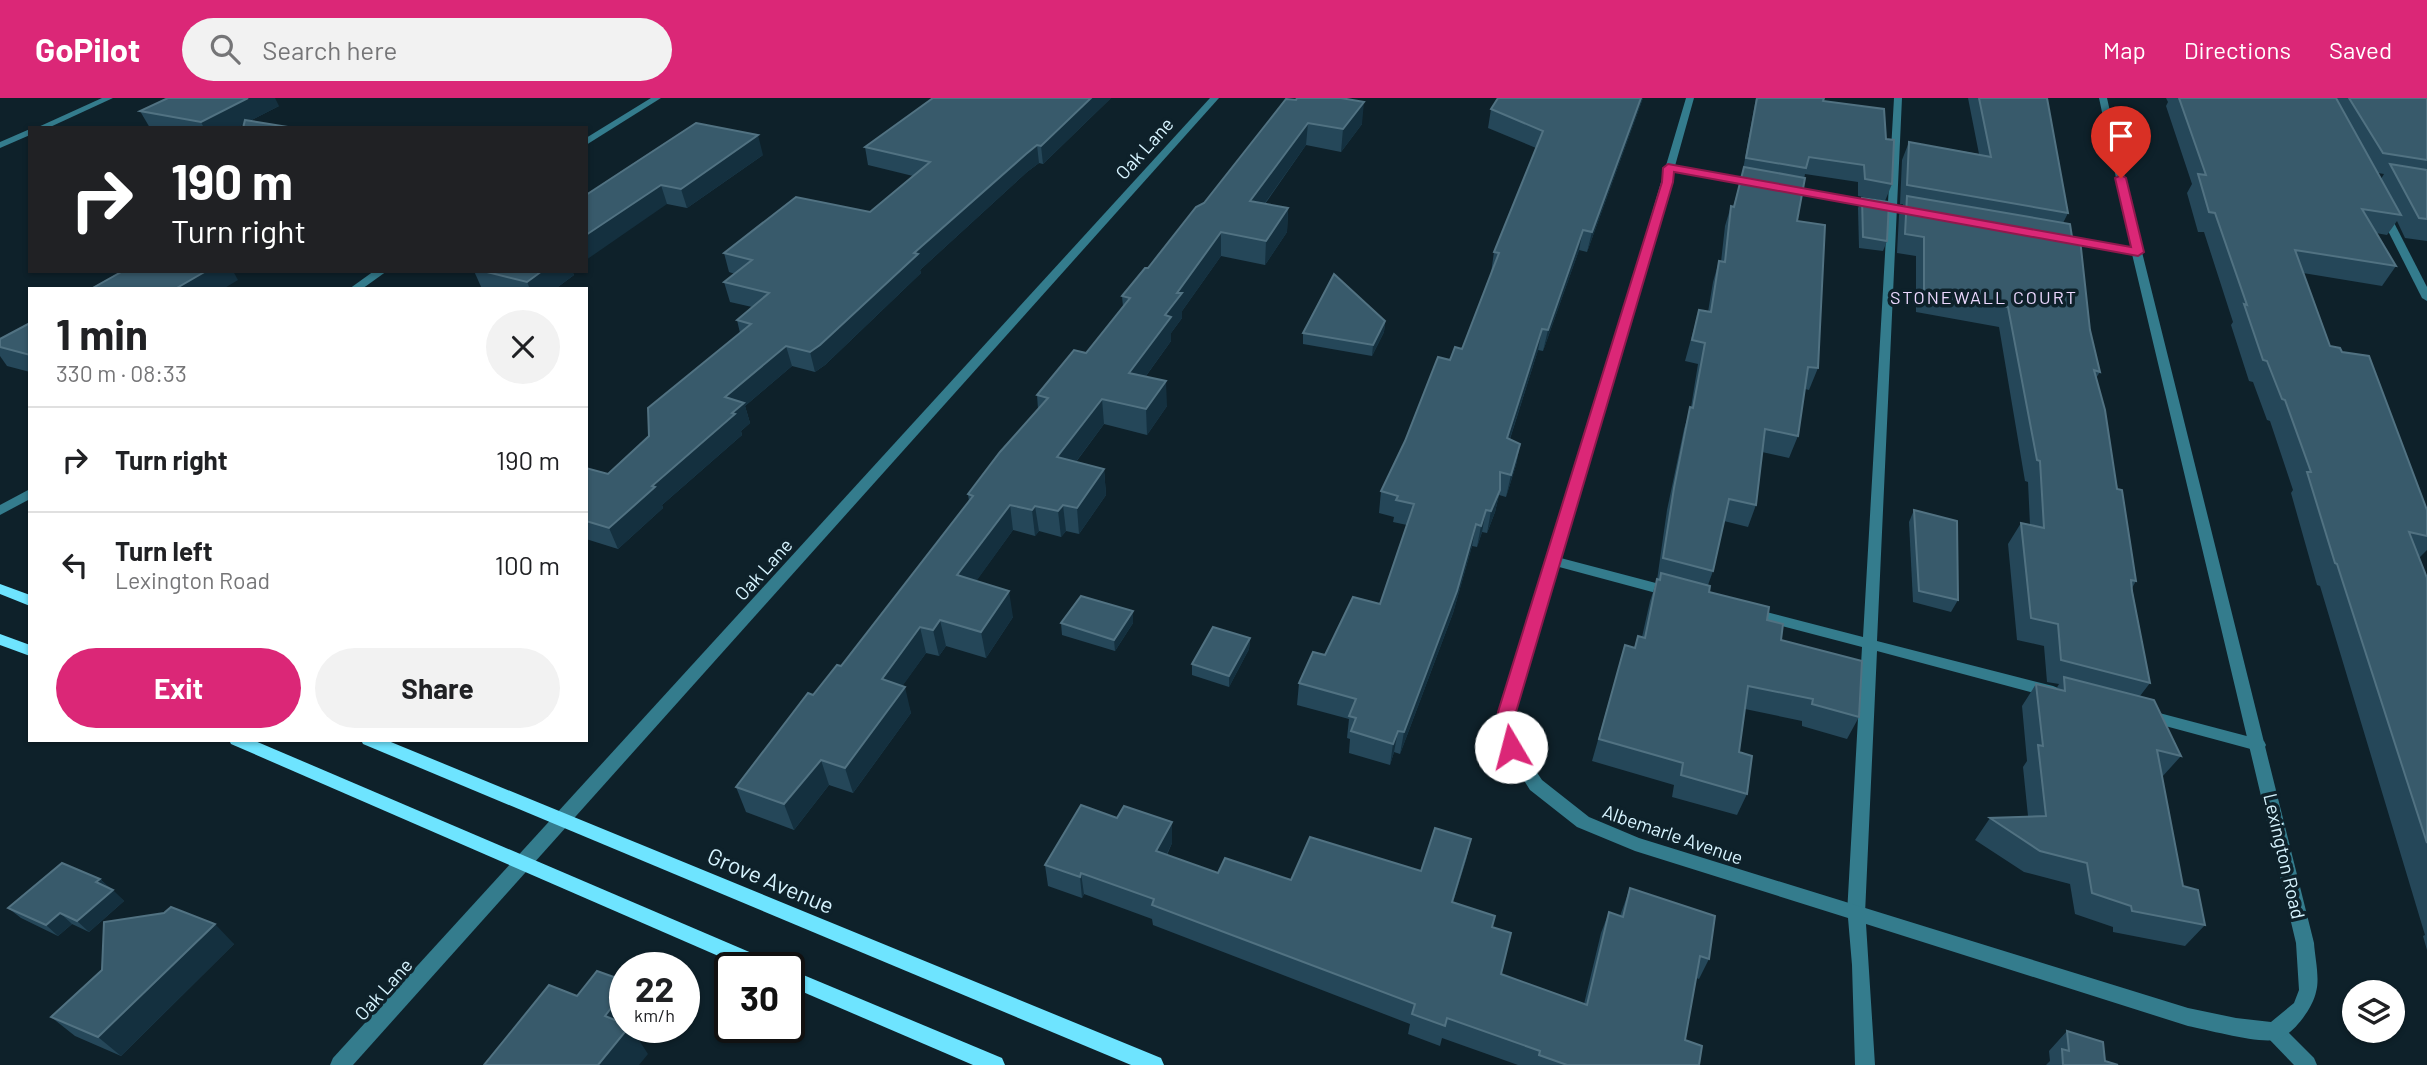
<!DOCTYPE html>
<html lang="en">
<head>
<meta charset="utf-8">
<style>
	:root { --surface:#fff; --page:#f2f2f2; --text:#202124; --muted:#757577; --line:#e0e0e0; --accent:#db2777 }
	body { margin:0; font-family:Barlow,sans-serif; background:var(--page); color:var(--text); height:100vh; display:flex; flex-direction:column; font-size:26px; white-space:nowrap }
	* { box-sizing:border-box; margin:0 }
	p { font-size:23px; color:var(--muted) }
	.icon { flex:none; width:38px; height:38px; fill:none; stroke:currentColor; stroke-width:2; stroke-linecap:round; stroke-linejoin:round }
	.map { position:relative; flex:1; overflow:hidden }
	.drawer { position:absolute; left:28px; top:189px; width:560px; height:455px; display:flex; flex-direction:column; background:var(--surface); border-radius:0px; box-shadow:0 2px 5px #0004 }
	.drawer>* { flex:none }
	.hud { position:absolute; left:28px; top:28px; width:560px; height:147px; border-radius:0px; box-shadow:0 2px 5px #0004; background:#202124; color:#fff; overflow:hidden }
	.tools { position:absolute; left:2342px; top:882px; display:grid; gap:14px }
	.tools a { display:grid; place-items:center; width:63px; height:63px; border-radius:50%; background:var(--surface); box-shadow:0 2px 5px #0004; font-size:35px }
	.speed { position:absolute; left:609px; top:854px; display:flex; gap:14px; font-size:35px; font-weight:700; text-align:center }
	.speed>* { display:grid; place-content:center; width:91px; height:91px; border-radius:50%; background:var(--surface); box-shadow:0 2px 5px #0004; line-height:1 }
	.speed small { font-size:18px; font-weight:400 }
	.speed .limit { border:4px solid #111; border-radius:10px; background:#fff; color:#111 }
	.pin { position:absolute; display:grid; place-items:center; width:60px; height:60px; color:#fff; margin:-72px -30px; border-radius:50% 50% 50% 0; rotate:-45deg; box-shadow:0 0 7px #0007 }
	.pin .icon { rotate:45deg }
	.me { position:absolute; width:77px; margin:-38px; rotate:352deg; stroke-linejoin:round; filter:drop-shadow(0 0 5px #0008) }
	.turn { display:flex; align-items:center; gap:24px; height:147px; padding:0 28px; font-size:32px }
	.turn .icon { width:91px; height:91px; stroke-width:2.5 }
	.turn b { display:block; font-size:49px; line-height:60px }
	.round { display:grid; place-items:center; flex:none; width:74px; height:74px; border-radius:37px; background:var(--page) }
	.head { display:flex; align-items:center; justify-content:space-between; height:119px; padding:0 28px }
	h1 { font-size:42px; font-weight:700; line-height:52px }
	.primary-button { display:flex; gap:14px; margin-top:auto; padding:14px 28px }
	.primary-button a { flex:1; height:80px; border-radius:42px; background:var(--accent); color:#fff; font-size:28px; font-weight:700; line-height:80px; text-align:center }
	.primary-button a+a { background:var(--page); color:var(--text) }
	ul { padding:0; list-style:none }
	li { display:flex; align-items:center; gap:21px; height:105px; padding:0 28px; border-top:2px solid var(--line) }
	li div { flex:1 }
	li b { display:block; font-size:26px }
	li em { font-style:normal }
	header { display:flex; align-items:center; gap:42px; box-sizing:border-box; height:98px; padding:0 35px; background:var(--accent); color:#fff }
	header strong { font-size:33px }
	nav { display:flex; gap:38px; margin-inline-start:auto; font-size:24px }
	.search { width:490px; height:63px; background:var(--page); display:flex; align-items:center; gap:18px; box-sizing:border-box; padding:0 24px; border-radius:38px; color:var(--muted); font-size:26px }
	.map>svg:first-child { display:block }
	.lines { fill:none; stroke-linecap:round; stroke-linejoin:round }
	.lane { fill:#347c8d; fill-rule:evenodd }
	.street { fill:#347c8d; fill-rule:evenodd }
	.secondary { fill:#6ee4ff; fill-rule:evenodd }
	.wall { fill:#254759; fill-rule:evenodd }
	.shaded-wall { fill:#14303f }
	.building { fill:#385a6b; stroke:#517282; stroke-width:2 }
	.route { fill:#db2777; stroke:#8e194d; stroke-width:2 }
	.labels { text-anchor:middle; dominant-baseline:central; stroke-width:7; stroke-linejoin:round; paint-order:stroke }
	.far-neighbourhood-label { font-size:18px; letter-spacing:2px; fill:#edd9ff; stroke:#0e212a }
	.street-label { font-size:19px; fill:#d7f4ff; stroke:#0e212a }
	.near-street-label { font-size:23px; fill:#d7f4ff; stroke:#0e212a }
</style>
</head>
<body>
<header>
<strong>GoPilot</strong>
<div class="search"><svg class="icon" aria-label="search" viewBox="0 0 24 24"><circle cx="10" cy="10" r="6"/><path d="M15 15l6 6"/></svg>Search here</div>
<nav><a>Map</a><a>Directions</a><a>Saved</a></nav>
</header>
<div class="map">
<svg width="2427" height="967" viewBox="0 0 2427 967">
	<rect width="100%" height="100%" fill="#0e212a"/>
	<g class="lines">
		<g class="lane">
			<polygon points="1894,0 1902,0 1877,543 2053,588 2058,590 2061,594 2058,598 2053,600 1877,553 1865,816 1862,821 1856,824 1850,821 1847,816 1862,549 1751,520 1744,515 1751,510 1863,539"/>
			<polygon points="1553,458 1671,489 1678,494 1671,499 1548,466 1546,463 1548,460"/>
			<polygon points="2148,612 2258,641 2264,643 2266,647 2264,651 2258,653 2143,622 2140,618 2143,614"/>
			<polygon points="2274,924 2281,927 2314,960 2317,967 2294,967 2267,939 2265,933 2267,927"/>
		</g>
		<g class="street">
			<polygon points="102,0 113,0 48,30 36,30"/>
			<polygon points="651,0 661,0 586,47 586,40"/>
			<polygon points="1210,0 1219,0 353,967 330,967 333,960"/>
			<path d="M1686,0H1694L1675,68L1757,83L1762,86L1757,89L1673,74L1596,344L1515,614L1519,648L1542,682L1589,719L1639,740L2188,910L2236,920L2271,924L2294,905L2299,892L2296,845L2132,156L2062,144L2057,141L2062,138L2131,150L2099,0H2107L2137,134L2314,845C2315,860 2320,880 2316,894C2313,910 2292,939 2275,942C2255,945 2209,932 2188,928L1866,826L1875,967H1855L1852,867L1848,820L1635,753L1577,729L1530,692L1503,649L1499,614L1584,344Z"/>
			<polygon points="30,31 30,37 0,50 0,44"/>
			<polygon points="1783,87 1918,112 1923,115 1918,118 1780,92 1778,90"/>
			<polygon points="2379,111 2388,113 2427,189 2427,203 2422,200 2378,113"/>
			<polygon points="374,173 387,173 362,191 349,191"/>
			<polygon points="30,391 30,401 0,417 0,407"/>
		</g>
		<g class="secondary">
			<polygon points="0,486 30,497 30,508 0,496"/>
			<polygon points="0,536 30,547 30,558 0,547"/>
			<polygon points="229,642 253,642 773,864 776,870 746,870 231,646"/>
			<polygon points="361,642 386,642 1161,960 1164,967 1131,967 363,646"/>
			<polygon points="789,871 1002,960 1005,967 973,967 789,888"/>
		</g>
	</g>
	<g class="wall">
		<polygon points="1111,0 1043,66 1039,65 1027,74 920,172 921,175 825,267 815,274 792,268 745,308 750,325 741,333 742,337 662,407 663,410 618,451 586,441 586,370 608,376 649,338 740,235 737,222 752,209 730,204 724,184 735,176 729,174 724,155 870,114 913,78 868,67 865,49"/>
		<polygon points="1643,0 1587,154 1579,152 1543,253 1538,252 1510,341 1520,346 1516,367 1506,399 1499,397 1495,414 1487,435 1482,434 1477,449 1472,448 1453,515 1400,656 1394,654 1390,667 1349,655 1350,641 1347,640 1349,621 1297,607 1299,585 1325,557 1380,506 1407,427 1393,424 1394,419 1379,415 1381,393 1450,262 1462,251 1492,175 1491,175 1494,154 1536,50 1488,30 1491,11"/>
		<polygon points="1756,0 1824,0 1823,3 1886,41 1892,86 1885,103 1858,98 1858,84 1805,76 1797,123 1818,270 1809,292 1805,291 1798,338 1789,360 1762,354 1756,407 1748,429 1724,423 1713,473 1708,487 1709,494 1767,522 1781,542 1859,619 1847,641 1802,628 1802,623 1745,611 1739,654 1747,696 1737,717 1672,699 1674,687 1592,663 1625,547 1634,550 1638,538 1642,539 1650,503 1657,482 1667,412 1684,331 1691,309 1698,266 1685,263 1699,212 1708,214 1713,184 1719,163 1721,164 1725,128 1731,108 1733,109 1742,77"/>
		<polygon points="1968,0 2047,0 2068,115 2063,125 2100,274 2096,280 2136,483 2132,490 2150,585 2140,598 2181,658 2162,679 2183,788 2205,827 2185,848 2113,834 2113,829 2075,816 2070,786 2024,774 1975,742 1990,720 2028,718 2023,669 2027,663 2022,608 2036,586 2056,591 2059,586 2047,584 2044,548 2017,542 2008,446 2021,425 2030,427 2028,384 2025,383 1999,229 1916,214 1916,158 1897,155 1899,117 1903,106 1900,106 1902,62 1909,44 1979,56"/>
		<path d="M2166,0H2427V143L2405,140L2397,123L2387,137L2376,135L2396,168L2382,188L2303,175L2330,248L2427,412V452L2419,460L2427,480V852L2423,838L2425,837L2320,488L2317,487L2291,395L2293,392L2270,323L2267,322L2253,284L2249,283L2231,227L2233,224L2204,134H2198L2187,95L2192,86L2166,8L2168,4ZM2378,75L2384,76L2381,81Z"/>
		<polygon points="1348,1 1362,26 1341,54 1306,47 1265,106 1288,110 1287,134 1265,167 1221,158 1182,213 1182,220 1171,235 1171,243 1146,278 1167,308 1147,337 1104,326 1076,364 1104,371 1106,397 1079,436 1066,433 1061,439 1039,433 1035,438 1013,432 976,483 1013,519 986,560 946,548 939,558 926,555 902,588 911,615 853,695 829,687 794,732 746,714 736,689 813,597 841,568 969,403 968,396 1038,311 1037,297 1086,255 1123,209 1122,198 1148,170 1204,105 1296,2"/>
		<polygon points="279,8 236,30 150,30 140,13"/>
		<polygon points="763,57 687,110 667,106 586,97"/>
		<polygon points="1862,100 1887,143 1883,153 1859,150 1858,110"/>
		<polygon points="474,173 572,173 574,177 555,191 482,191"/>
		<polygon points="1385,223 1384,234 1372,258 1303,246 1303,235"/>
		<polygon points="30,225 30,274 7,268 0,258 0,241"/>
		<polygon points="1914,412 1958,502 1951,514 1913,504 1909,424"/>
		<polygon points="1061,525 1133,525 1115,553 1062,537"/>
		<polygon points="1250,540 1249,551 1229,589 1192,577 1192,566"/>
		<polygon points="1117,720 1172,724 1172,745 1167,757 1218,775 1291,782 1421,773 1471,741 1466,762 1453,804 1492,829 1501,876 1584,906 1601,835 1609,814 1620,818 1630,790 1709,861 1699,881 1696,880 1685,942 1699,967 1518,967 1442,940 1440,948 1408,936 1410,926 1153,827 1152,821 1084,796 1082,800 1048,788 1045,767"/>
		<polygon points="100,781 124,803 89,834 72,826 58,838 21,820 8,810"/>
		<polygon points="164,815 234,846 121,958 75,938 51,919"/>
		<polygon points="2067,933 2105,963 2118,967 2046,967 2050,963 2049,953"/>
	</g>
	<g class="shaded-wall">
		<polygon points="248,0 275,0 279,8 236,30 204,30 201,24"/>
		<polygon points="1091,0 1111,0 1043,66 1041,48"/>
		<polygon points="1641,0 1643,0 1587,154 1592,134"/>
		<polygon points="1364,4 1362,26 1341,54 1343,31"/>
		<polygon points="1308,25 1306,47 1250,126 1250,103"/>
		<polygon points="758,37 763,57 687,110 681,91"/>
		<polygon points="1037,47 1039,65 1027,74 920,172 921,175 825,267 815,274 810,254 914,155 1026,56"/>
		<polygon points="661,87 667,106 586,162 586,137"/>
		<polygon points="1288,110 1287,134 1265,167 1266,143"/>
		<polygon points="1583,132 1579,152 1543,253 1548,232"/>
		<polygon points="1221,134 1221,158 1182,213 1182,220 1171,235 1171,243 1130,300 1129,275 1165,217 1177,195"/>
		<polygon points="206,173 233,173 238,182 223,191 175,191"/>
		<polygon points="542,173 572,173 574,177 555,191 530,191 527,184"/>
		<polygon points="1385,223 1384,234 1372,258 1373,247"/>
		<polygon points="1542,231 1538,252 1503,362 1507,340"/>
		<polygon points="786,248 792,268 745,308 750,325 741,333 742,337 662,407 663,410 618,451 609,430 652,388 725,299"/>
		<polygon points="1166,283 1167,308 1147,337 1146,311"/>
		<polygon points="1102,301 1104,326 1060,385 1057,359"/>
		<polygon points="1520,346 1516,367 1506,399 1511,377"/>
		<polygon points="1104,371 1106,397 1079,436 1077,410"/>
		<polygon points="1500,392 1495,414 1487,435 1491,413"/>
		<polygon points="1010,407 1013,432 962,503 957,477"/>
		<polygon points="1063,407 1066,433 1061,439 1058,413"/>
		<polygon points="1035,408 1039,433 1035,438 1032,412"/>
		<polygon points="1486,412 1482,434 1477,449 1481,428"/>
		<polygon points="1476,426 1472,448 1453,515 1400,656 1404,634"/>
		<polygon points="1009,493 1013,519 986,560 981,534"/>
		<polygon points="1133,513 1133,525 1115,553 1114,542"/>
		<polygon points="940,522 946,548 939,558 933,532"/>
		<polygon points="920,529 926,555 889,607 882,581"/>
		<polygon points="1250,540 1249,551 1229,589 1229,578"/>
		<polygon points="905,589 911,615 853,695 845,670"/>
		<polygon points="1398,633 1394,654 1390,667 1393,646"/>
		<polygon points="821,662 829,687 794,732 784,706"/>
		<polygon points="1172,724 1172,745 1158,774 1156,753"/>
		<polygon points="1471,741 1466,762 1447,824 1452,804"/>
		<polygon points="1081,775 1084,796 1082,800 1080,779"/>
		<polygon points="100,781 112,792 96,784"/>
		<polygon points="113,792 124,803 89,834 77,823"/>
		<polygon points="60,815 72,826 58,838 46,827"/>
		<polygon points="215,826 234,846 121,958 98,939"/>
		<polygon points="625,892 625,929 636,929 633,933 648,956 639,967 598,967 605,918"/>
	</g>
	<g class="building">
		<polygon points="168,0 248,0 201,24 140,13"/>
		<polygon points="933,0 1091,0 1041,48 1037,47 1026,56 914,155 918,156 820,247 810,254 786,248 725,299 744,305 732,315 735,316 652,388 655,389 609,430 586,423 586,370 608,376 649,338 648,310 751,226 737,222 769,195 724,184 752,162 724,155 796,99 870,114 930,64 865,49"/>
		<polygon points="1297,0 1341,0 1364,4 1343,31 1308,25 1250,103 1288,110 1266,143 1221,134 1177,195 1182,195 1165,217 1171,219 1129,275 1166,283 1146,311 1102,301 1057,359 1104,371 1077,410 1063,407 1058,413 1035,408 1032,412 1010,407 957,477 1009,493 981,534 940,522 933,532 920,529 882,581 905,589 845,670 821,662 784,706 736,689 808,595 813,597 837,567 841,568 973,398 968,396 1000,354 1048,300 1037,297 1074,252 1086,255 1130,200 1122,198 1145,170 1148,170 1196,109 1204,105 1286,1 1296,2"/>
		<polygon points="1498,0 1641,0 1592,134 1583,132 1548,232 1542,231 1507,340 1520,346 1511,377 1500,374 1500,392 1491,413 1486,412 1481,428 1476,426 1457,493 1404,634 1398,633 1393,646 1351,633 1356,620 1349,618 1356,601 1299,585 1313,554 1325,557 1353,499 1380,506 1414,406 1396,402 1398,398 1381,393 1405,343 1438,259 1450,262 1455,249 1462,251 1499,155 1494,154 1543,33 1491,11"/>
		<polygon points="1757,0 1824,0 1823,3 1884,11 1886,41 1894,42 1892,86 1865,81 1864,67 1809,59 1806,70 1746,60"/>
		<polygon points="1979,0 2047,0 2068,115 1907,87 1909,44 1991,59"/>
		<polygon points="2179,0 2336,0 2401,117 2362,111 2396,168 2295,152 2330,248 2340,250 2342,254 2369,258 2427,412 2427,438 2409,434 2427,480 2427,745 2337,466 2335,465 2307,374 2311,374 2285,302 2282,301 2267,263 2263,262 2244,206 2247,207 2215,115 2209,114 2198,76 2206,77"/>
		<polygon points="2349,0 2427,0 2427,62 2383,55"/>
		<polygon points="245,22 294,30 243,30"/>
		<polygon points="696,25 758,37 681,91 661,87 586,137 586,97"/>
		<polygon points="2390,66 2427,72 2427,121 2419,120"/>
		<polygon points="1744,69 1805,80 1797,123 1825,127 1818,270 1808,269 1798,338 1765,331 1756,407 1729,401 1713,473 1663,460 1674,390 1690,309 1693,310 1705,245 1692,242 1699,212 1711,214 1719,163 1725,164 1731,108 1734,109"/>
		<polygon points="1907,98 2070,126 2072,139 2080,141 2090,232 2100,274 2094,272 2105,312 2117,391 2122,392 2136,483 2131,482 2132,493 2150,585 2061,562 2058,526 2031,520 2021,425 2044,430 2040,363 2037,362 2008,209 1924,194 1924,139 1905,136"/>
		<polygon points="1862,100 1889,104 1887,143 1863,139"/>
		<polygon points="123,173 206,173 175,191 91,191"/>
		<polygon points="483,173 542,173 527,184"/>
		<polygon points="1334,176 1385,223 1373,247 1303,235"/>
		<polygon points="30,225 30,257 0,249 0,241"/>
		<polygon points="1914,412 1957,423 1958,502 1919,493"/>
		<polygon points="1661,475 1710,488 1709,494 1769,509 1767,522 1783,526 1781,542 1862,563 1859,619 1812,606 1813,601 1748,588 1739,654 1752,658 1747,696 1681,677 1683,665 1599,641 1625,547 1635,550 1638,538 1645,540 1657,481 1660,482"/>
		<polygon points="1081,498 1133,513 1114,542 1061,525"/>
		<polygon points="1213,529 1250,540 1229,578 1192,566"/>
		<polygon points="2064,579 2154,602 2181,658 2157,652 2183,788 2198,792 2205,827 2132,813 2131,808 2092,795 2087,765 2040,753 1990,720 2046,718 2038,647 2043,648 2036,586 2065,593"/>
		<polygon points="1081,707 1117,720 1124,708 1172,724 1156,753 1218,775 1225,760 1291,782 1310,739 1421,773 1435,730 1471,741 1452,804 1495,818 1492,829 1511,835 1501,876 1587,907 1609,814 1623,819 1630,790 1715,818 1709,861 1700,858 1685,942 1702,948 1699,967 1567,967 1539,957 1540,953 1447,920 1445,928 1412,916 1415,906 1152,807 1154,801 1081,775 1080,779 1045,767"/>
		<polygon points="62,765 100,781 96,784 113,792 77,823 60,815 46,827 8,810"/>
		<polygon points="171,809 215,826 98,939 51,919 102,872 104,824 164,815"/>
		<polygon points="597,873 625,883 625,892 605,918 625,926 625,929 629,929 598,967 484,967 549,887 577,898"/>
		<polygon points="2067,933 2103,944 2105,963 2118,967 2063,967 2062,951 2069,953"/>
	</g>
	<polygon class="route" points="1668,66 2131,149 2115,80 2121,77 2126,80 2144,154 2138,158 1674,74 1673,84 1516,614 1520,649 1518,654 1505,654 1502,649 1498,614 1662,84 1663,70"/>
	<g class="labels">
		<g class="far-neighbourhood-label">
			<text x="1984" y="199">STONEWALL COURT</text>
		</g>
		<g class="street-label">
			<text transform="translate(1144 50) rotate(-48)">Oak Lane</text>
			<text transform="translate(763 471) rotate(-48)">Oak Lane</text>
			<text transform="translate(1673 736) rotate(19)">Albemarle Avenue</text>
			<text transform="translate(2285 758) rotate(77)">Lexington Road</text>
			<text transform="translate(383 891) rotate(-48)">Oak Lane</text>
		</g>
		<g class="near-street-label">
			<text transform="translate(771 782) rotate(23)">Grove Avenue</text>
		</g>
	</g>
</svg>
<div class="tools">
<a><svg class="icon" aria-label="layers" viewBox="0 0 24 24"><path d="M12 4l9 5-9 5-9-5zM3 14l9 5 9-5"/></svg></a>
</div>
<div class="speed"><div>22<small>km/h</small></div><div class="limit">30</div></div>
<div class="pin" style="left:2121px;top:80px;background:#d93025"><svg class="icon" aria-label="arrive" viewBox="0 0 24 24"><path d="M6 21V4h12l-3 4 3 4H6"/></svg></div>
<svg class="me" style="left:1511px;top:649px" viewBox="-20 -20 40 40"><circle r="19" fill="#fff"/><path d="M0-13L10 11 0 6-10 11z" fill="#db2777"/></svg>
<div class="hud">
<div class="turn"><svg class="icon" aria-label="right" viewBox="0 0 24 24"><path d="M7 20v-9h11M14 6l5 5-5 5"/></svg><div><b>190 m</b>Turn right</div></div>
</div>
<section class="drawer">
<div class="head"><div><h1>1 min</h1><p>330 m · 08:33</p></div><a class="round"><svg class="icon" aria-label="close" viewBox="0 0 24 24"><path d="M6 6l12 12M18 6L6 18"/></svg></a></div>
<ul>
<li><svg class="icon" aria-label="right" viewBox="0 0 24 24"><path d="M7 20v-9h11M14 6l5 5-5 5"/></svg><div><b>Turn right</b></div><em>190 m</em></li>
<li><svg class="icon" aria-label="left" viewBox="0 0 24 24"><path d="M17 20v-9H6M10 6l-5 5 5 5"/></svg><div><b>Turn left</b><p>Lexington Road</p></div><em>100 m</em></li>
</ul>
<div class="primary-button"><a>Exit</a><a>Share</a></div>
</section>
</div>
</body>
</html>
